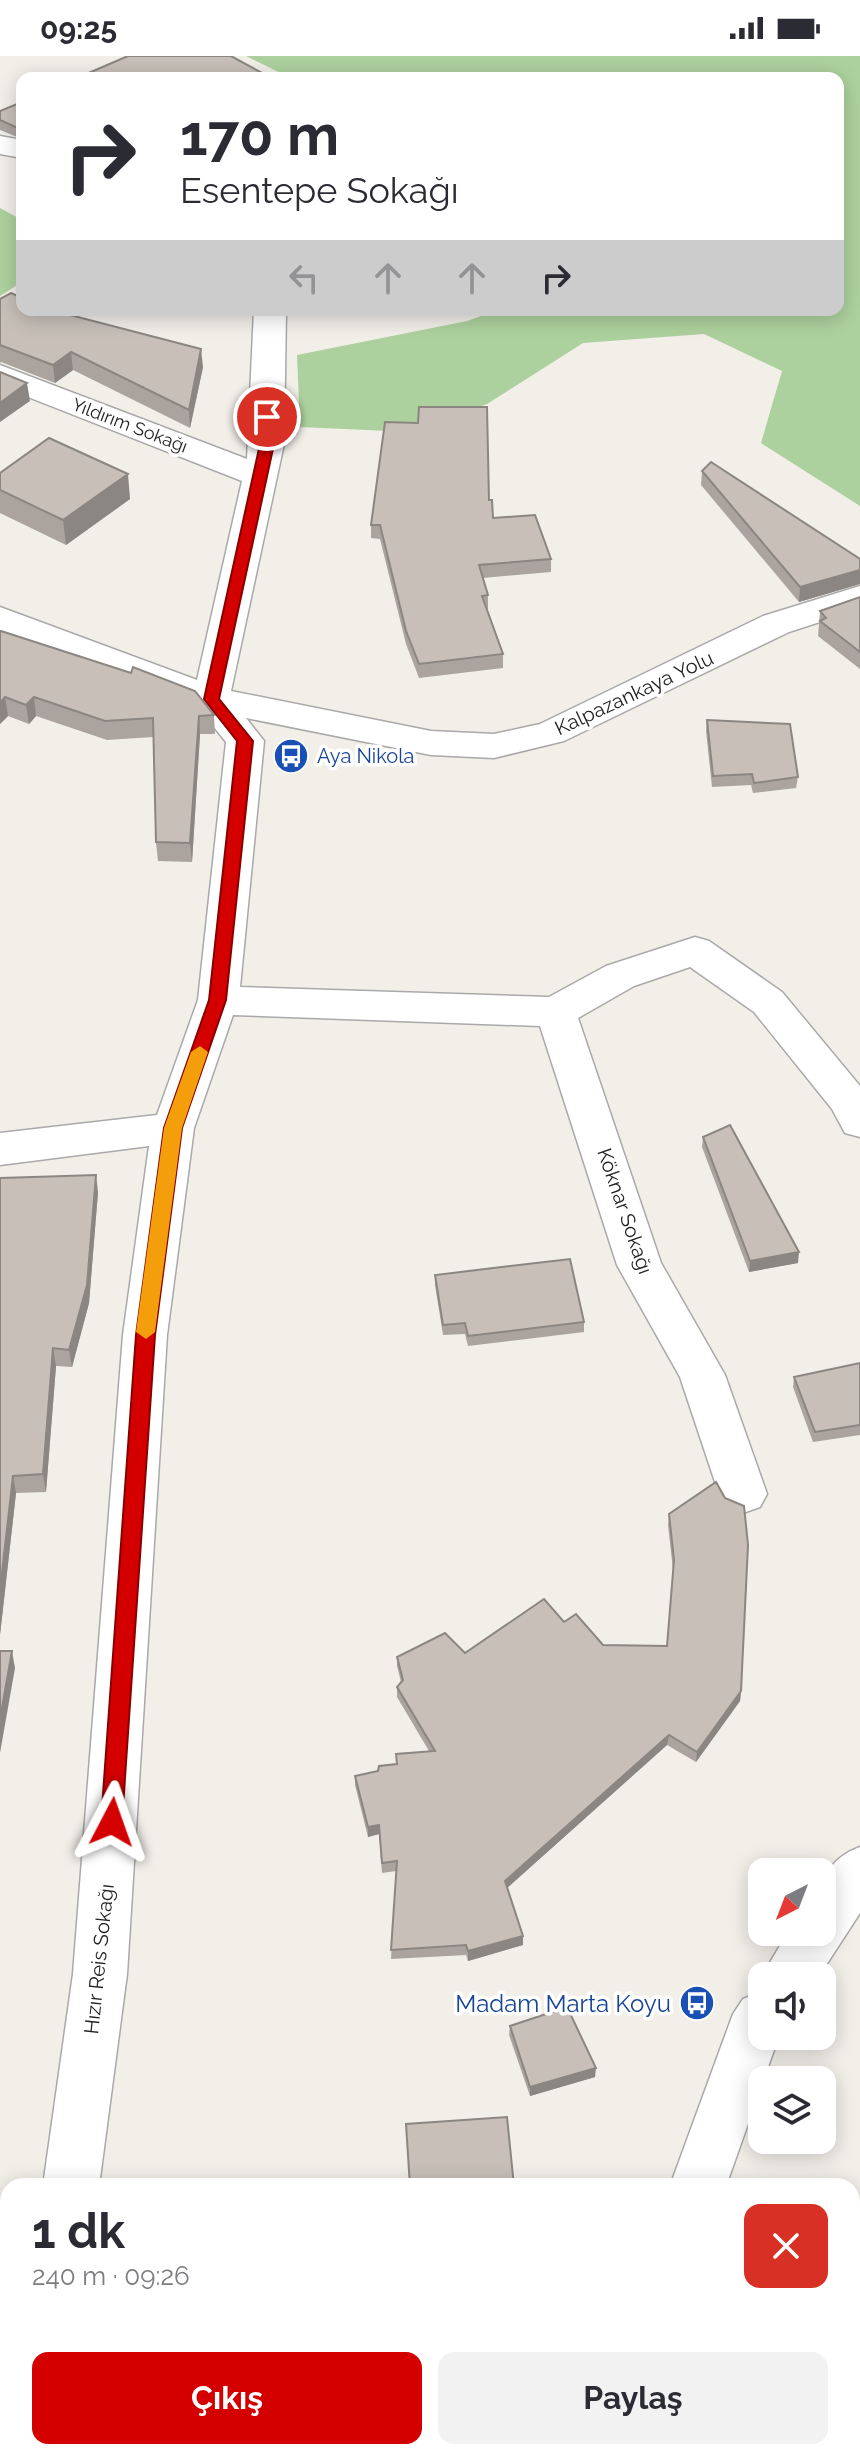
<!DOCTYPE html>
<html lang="tr">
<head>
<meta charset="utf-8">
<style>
	:root { --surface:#fff; --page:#f2f2f3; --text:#2b2b33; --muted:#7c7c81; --accent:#d40000 }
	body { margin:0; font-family:Raleway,sans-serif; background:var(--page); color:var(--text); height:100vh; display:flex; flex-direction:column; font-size:30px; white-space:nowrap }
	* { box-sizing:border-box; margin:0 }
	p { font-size:26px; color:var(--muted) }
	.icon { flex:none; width:44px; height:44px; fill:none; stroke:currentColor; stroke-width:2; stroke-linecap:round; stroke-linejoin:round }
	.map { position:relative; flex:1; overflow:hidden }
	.details { position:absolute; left:0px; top:2122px; width:860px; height:282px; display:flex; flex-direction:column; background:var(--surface); border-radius:24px 24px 0 0; box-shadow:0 4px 20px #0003 }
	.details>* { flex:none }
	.guide { position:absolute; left:16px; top:16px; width:828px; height:244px; border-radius:16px; box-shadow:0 4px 20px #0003; background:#fff; color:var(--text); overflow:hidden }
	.needle { width:52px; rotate:222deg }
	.tools { position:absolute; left:748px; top:1802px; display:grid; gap:16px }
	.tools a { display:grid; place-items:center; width:88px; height:88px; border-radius:16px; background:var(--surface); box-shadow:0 4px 20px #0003; font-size:40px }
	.pin { position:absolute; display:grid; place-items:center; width:68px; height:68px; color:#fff; margin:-34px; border:4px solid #fff; border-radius:50%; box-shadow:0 2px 8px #0007 }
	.me { position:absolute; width:88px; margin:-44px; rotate:4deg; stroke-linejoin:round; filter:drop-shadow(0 0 6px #0008) }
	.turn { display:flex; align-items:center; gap:28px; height:168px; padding:0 32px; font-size:36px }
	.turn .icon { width:104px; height:104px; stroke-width:2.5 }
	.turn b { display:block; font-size:56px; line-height:68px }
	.lanes { display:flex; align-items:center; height:76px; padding:0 32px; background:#0003; justify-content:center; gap:40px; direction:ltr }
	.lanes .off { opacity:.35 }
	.round { display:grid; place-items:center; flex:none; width:84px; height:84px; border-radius:16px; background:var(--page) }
	.head { display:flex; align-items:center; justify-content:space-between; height:136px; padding:0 32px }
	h1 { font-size:48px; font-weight:700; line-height:60px }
	.primary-button { display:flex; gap:16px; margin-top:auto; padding:16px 32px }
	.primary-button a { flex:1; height:92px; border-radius:16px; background:var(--accent); color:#fff; font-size:32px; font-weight:700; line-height:92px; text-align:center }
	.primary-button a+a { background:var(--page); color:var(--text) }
	.status { display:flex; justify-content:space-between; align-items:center; height:56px; padding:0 40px; background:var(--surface); direction:ltr }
	.status svg { height:22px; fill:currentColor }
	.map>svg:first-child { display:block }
	.forest { fill:#add19e }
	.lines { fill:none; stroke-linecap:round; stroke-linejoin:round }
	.minor-casing { stroke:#a9a9a9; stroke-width:3 }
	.minor { fill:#fff; fill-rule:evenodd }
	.wall { fill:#aba49e }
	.shaded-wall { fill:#8b8681 }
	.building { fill:#c7bfb8; stroke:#8b8681; stroke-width:2 }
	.route { fill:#d40000; stroke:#8a0000; stroke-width:2 }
	.slow { fill:#f59e0b }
	.labels { text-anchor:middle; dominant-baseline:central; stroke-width:7; stroke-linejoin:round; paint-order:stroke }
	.far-street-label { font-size:18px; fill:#222; stroke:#fff }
	.street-label { font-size:20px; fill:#222; stroke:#fff }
	.transit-label { font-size:20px; fill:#164399; stroke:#fff; text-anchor:start }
	.near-transit-label { font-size:24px; fill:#164399; stroke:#fff; text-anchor:end }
</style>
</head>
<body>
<div class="status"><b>09:25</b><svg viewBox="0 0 49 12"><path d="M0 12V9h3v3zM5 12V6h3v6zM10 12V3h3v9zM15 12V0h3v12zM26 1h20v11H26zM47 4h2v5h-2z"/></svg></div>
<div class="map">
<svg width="860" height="2403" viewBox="0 0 860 2403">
	<rect width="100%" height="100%" fill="#f2efe9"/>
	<g class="forest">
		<polygon points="246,0 860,0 860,450 761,387 782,315 704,278 583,287 487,348 411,376 300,371 297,299 467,265 498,254 838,254 838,22 291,22"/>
		<polygon points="0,152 22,164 22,226 0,240"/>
	</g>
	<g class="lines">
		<g class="minor-casing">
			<g id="minor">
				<polygon points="0,80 22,84 22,102 0,98"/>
				<polygon points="254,254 286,254 284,388 231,635 431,675 494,678 540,668 763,560 860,530 860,553 789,576 564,685 494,702 431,699 246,662 264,685 240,931 549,941 606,910 695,881 709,885 782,936 860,1030 860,1081 845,1077 832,1053 754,956 690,911 634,930 578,962 661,1207 725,1319 767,1438 760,1451 743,1457 726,1451 719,1438 680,1321 617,1209 540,970 233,959 194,1072 167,1279 127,1918 99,2130 43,2130 73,1918 123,1279 149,1090 0,1109 0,1077 157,1059 198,944 226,686 198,651 0,575 0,551 197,624 242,425 0,330 0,309 247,403"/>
				<path d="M860,1791V1857L819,1920H762L788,1876H822C822,1837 817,1807 860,1791Z"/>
				<polygon points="762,1935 762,1980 779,1980 726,2130 670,2130 733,1958 743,1943"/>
				<polygon points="8,2387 8,2396 64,2396 63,2403 3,2403"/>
				<polygon points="563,2396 627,2396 624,2403 560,2403"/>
			</g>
		</g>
		<use href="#minor" class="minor"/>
	</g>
	<g class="wall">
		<polygon points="22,46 22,83 0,74 0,55"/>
		<polygon points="0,243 22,254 203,311 190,372 73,314 55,327 1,306 0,307"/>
		<polygon points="702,415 860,503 860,528 799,546 701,429"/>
		<polygon points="0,417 130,443 66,489 0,457"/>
		<polygon points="489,444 493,462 551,503 551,516 483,522 488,539 488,553 487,553 503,598 503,612 419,622 406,588 380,483 371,482 371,469"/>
		<polygon points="860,541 860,613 818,580 820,555"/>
		<polygon points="0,576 214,659 215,678 200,678 192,806 158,805 156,786 153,681 107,684 36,660 29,668 8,660 0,668"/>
		<polygon points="707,664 798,721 796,732 753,737 751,729 712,731 706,675"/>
		<polygon points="703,1081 798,1207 749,1216 702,1091"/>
		<polygon points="0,1122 98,1136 89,1247 72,1311 56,1310 46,1436 16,1437 0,1579"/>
		<polygon points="435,1219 584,1266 584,1276 468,1290 465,1278 443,1279 435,1229"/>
		<polygon points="860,1307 860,1379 813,1386 793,1331 794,1321"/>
		<polygon points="669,1458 741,1635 740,1645 696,1706 667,1689 507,1832 523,1889 468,1905 466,1899 391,1903 396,1815 382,1817 379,1778 368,1781 355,1729 355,1720 378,1715 396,1709 396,1698 429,1695 397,1641 397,1631 401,1626 397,1610 397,1601 465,1597 564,1566 603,1589 667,1590 673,1514 668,1469"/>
		<polygon points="510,1970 595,2021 530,2040 509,1979"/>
	</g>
	<g class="shaded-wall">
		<polygon points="201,293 203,311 190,372 189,354"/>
		<polygon points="71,296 73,314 55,327 53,309"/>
		<polygon points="27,327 30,345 0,366 0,347"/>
		<polygon points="128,418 130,443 66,489 63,464"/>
		<polygon points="860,514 860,528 799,546 800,531"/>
		<polygon points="5,641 8,660 0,668 0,647"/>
		<polygon points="34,641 36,660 29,668 26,649"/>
		<polygon points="199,660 200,678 192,806 190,787"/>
		<polygon points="96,1119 98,1136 89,1247 72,1311 69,1294"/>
		<polygon points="799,1196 798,1207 749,1216 750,1205"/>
		<polygon points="53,1292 56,1310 46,1436 43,1418"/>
		<polygon points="13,1420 16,1437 0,1579 0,1534"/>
		<polygon points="12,1595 15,1612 0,1697 0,1663"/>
		<polygon points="741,1635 740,1645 696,1706 697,1696"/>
		<polygon points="669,1679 667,1689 505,1834 505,1825"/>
		<polygon points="379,1769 379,1778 368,1781 368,1771"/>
		<polygon points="523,1880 523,1889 468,1905 468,1895"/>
		<polygon points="596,2012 595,2021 530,2040 530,2031"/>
	</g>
	<g class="building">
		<polygon points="128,0 231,0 262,17 250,22 77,22"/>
		<polygon points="22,46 22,74 0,64 0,55"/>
		<polygon points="11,237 22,242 22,254 51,254 201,293 189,354 71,296 53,309 0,289 0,243"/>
		<polygon points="0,316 27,327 0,347"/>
		<polygon points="419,351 487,351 489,444 492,444 493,462 535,459 551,503 479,509 488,539 482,540 503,598 419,608 406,575 380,469 371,469 385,366 418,367"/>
		<polygon points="49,382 128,418 63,464 0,434 0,417"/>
		<polygon points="711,406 860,503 860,514 800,531 702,415"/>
		<polygon points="860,541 860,596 820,565 826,562 820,555"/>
		<polygon points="1,575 131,617 133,611 195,635 214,659 199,660 190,787 156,786 153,662 105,665 34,641 26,649 5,641 0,647 0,576"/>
		<polygon points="707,664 790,668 798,721 754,727 752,718 713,720"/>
		<polygon points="730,1069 799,1196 750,1205 703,1081"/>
		<polygon points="96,1119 87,1229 69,1294 53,1292 43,1418 13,1420 0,1534 0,1122"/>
		<polygon points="570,1203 584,1266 468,1280 465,1267 443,1269 435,1219"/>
		<polygon points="860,1307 860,1369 815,1376 794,1321"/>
		<polygon points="716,1426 725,1442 744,1450 748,1489 741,1635 697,1696 669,1679 505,1825 523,1880 468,1895 466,1889 391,1894 397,1805 382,1807 379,1769 368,1771 355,1720 378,1715 379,1710 397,1708 396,1698 435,1695 397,1631 403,1624 397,1601 445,1577 465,1597 544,1543 564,1566 576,1558 603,1589 667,1590 674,1504 669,1458"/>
		<polygon points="0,1595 12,1595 0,1663"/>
		<polygon points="567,1951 596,2012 530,2031 510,1970"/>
		<polygon points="507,2061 514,2130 410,2130 406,2068"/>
		<polygon points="173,2396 279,2396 277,2403 174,2403 171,2402"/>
	</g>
	<polygon class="route" points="267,357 274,361 274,388 219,643 253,685 226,944 182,1072 155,1279 122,1766 119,1772 104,1772 101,1766 136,1279 164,1072 209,944 237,685 204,643 260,388 260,361"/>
	<polygon class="slow" points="200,990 208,996 182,1072 155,1276 146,1283 136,1276 164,1072 191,996"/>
	<defs>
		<g id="bus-disc" transform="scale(1.8)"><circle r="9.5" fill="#1a4fb4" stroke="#fff"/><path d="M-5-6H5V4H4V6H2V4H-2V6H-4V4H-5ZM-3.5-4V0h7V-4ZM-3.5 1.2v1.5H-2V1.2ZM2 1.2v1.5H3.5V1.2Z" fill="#fff"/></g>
	</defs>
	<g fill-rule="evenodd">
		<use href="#bus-disc" x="291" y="700"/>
		<use href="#bus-disc" x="697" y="1947"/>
	</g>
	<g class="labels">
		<g class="far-street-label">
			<text transform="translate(130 369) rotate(21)">Yıldırım Sokağı</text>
		</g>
		<g class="street-label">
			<text transform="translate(634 637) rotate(-25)">Kalpazankaya Yolu</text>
			<text transform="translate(625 1155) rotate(71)">Köknar Sokağı</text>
			<text transform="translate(99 1903) rotate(-84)">Hızır Reis Sokağı</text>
		</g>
		<g class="transit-label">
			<text x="317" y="700">Aya Nikola</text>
		</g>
		<g class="near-transit-label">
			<text x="671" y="1947">Madam Marta Koyu</text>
		</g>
	</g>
</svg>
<div class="tools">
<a><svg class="needle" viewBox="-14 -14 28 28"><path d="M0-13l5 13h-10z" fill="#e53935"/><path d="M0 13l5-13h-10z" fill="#7c7c81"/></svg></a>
<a><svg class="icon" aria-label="sound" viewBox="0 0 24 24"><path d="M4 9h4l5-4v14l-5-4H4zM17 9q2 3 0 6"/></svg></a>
<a><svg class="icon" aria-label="layers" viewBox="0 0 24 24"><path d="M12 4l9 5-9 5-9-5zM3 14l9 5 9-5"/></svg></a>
</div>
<div class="pin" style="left:267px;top:361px;background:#d93025"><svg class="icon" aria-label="arrive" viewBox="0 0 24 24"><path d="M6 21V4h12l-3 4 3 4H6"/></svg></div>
<svg class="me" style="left:112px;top:1766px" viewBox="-20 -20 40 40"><path d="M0-17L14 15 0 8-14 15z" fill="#d40000" stroke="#fff" stroke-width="4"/></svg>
<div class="guide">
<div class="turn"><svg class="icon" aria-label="right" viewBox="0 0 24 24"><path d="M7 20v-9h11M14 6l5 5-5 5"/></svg><div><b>170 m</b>Esentepe Sokağı</div></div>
<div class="lanes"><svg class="icon off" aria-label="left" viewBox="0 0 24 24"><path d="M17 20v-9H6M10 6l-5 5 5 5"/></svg><svg class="icon off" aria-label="ahead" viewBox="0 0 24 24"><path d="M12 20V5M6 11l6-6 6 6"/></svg><svg class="icon off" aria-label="ahead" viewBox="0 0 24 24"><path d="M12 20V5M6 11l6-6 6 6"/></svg><svg class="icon" aria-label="right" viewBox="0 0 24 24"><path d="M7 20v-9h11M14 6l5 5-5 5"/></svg></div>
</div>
<section class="details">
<div class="head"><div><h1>1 dk</h1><p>240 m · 09:26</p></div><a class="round" style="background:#d93025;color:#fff"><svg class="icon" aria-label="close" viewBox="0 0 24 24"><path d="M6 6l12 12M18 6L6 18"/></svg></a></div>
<div class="primary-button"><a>Çıkış</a><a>Paylaş</a></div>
</section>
</div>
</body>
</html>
